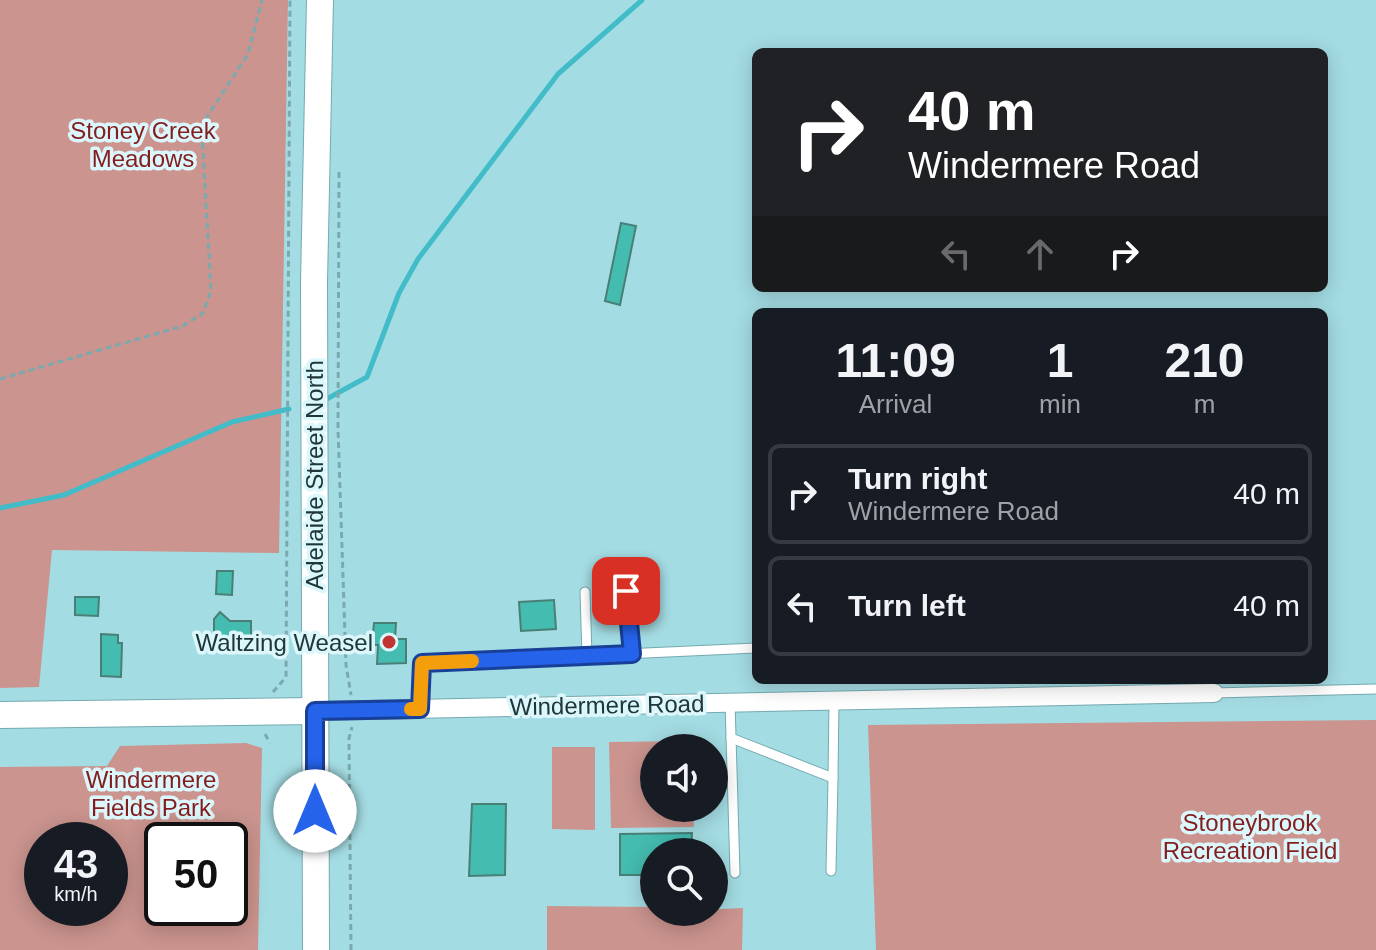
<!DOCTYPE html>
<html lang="en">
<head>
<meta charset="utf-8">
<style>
	:root { --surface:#171b24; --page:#242831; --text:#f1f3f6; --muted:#9ea1a6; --line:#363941 }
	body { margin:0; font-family:Helvetica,sans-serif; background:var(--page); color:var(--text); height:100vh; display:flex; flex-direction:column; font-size:30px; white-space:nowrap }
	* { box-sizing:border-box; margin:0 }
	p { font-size:26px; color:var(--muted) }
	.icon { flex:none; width:44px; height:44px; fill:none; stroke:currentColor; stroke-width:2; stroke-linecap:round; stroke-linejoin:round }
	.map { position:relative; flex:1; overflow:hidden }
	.details { position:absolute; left:752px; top:308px; width:576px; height:376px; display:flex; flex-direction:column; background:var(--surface); border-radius:12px; box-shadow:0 4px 20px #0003 }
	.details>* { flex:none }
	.hud { position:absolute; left:752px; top:48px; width:576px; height:244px; border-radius:12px; box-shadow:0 4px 20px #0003; background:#202124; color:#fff; overflow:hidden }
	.controls { position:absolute; left:640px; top:734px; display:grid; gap:16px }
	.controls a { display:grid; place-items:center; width:88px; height:88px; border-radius:50%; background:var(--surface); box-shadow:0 4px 20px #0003; font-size:40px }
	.speed { position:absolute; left:24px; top:822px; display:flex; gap:16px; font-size:40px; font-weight:700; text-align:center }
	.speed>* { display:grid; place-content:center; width:104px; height:104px; border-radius:50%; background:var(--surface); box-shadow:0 4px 20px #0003; line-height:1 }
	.speed small { font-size:20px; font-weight:400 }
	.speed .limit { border:4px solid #111; border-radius:12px; background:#fff; color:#111 }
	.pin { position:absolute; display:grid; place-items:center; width:68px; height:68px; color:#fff; margin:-34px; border-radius:16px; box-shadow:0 4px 12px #0006 }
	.me { position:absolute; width:88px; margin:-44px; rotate:0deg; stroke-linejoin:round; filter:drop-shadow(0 0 6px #0008) }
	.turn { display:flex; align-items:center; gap:28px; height:168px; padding:0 24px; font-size:36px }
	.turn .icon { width:104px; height:104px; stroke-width:2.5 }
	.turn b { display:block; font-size:56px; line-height:68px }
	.lanes { display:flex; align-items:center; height:76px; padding:0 24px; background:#0003; justify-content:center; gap:40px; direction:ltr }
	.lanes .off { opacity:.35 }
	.eta { display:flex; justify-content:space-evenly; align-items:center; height:136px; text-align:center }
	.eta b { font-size:48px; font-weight:700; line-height:56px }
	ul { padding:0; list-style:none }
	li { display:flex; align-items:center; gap:24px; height:100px; margin:0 16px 12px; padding:0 8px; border:4px solid var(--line); border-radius:12px }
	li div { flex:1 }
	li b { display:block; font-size:30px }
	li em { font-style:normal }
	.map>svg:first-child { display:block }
	.green { fill:#cb948e; fill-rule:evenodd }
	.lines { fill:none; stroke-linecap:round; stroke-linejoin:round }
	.stream { stroke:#42bcc9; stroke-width:5 }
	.building { fill:#44bcaf; stroke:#4a7f78; stroke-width:2 }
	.lane-casing { stroke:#74aab1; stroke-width:11 }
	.street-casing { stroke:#74aab1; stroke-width:20 }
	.secondary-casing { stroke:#74aab1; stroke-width:28 }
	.path { stroke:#7ba9ae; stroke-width:3; stroke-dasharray:6 4; stroke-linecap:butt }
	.lane { stroke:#fff; stroke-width:9 }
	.street { stroke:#fff; stroke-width:18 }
	.secondary { stroke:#fff; stroke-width:26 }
	.route-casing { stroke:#184099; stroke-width:20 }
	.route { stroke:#2563eb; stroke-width:14 }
	.slow { stroke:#f59e0b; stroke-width:14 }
	.poi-dot { fill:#c23334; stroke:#dcf7fb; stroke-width:3 }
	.labels { text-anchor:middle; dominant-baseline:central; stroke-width:7; stroke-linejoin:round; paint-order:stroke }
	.park-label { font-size:24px; fill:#831d1e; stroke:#dcf7fb }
	.street-label { font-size:24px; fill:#20373a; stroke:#dcf7fb }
	.poi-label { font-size:24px; fill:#20373a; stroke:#dcf7fb; text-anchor:end }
</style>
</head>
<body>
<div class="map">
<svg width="1376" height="950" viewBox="0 0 1376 950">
	<rect width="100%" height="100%" fill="#a4dce3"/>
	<g class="green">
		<polygon points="0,0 288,0 279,553 52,550 39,687 0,688"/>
		<polygon points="1376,720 1376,950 876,950 868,725"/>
		<polygon points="692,741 692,748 654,748 654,808 693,808 694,827 611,828 609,742"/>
		<path d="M246,743L262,748L258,950H0V767L107,766L120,746ZM42,840H110V908H42ZM230,840V908H162V840Z"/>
		<polygon points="552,747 595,747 595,830 552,829"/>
		<polygon points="547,906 654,907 654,912 743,908 742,950 547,950"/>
	</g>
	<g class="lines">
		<g class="stream">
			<polyline points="323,401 367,377 399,293 418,259 558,74 642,0"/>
			<polyline points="0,508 64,495 232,422 289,409"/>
		</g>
	</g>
	<g class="building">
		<polygon points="621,223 636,226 620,305 605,301"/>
		<polygon points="217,571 233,571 232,595 216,594"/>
		<polygon points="75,597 99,597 98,616 75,615"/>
		<polygon points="554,600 556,629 521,631 519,602"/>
		<polygon points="220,612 230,621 251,621 251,649 223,648 223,639 214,639 214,619"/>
		<polygon points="374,623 396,623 395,639 406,639 406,663 377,664 378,645 372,645"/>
		<polygon points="101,634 118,635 118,643 122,643 121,677 101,676"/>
		<polygon points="472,804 506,804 505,875 469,876"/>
		<polygon points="692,833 691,852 654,852 654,875 620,875 620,834"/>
	</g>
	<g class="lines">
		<g class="lane-casing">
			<g id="lane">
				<polyline points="626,591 632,654"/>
				<polyline points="585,592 587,656"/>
				<polyline points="1214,693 1376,689"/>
				<polyline points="730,702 735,873"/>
				<polyline points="420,709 422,663 756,648"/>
				<polyline points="731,738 833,778 834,700"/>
				<polyline points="831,871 833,778"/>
			</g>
		</g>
		<g class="street-casing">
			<polyline id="street" points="315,711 1214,693"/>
		</g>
		<g class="secondary-casing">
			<g id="secondary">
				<polyline points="0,715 315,711"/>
				<polyline points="316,950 314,282 320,0"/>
			</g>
		</g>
		<g class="path">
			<polyline points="339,172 338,429 346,665 351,695"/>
			<polyline points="0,379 183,326 203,313 211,291 202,134 207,117 248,54 262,0"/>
			<polyline points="273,692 286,677 290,0"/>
			<polyline points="265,734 270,743"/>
			<polyline points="351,950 349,738 352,727"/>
		</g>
		<use href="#lane" class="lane"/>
		<use href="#street" class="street"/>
		<use href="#secondary" class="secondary"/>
	</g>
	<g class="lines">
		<g class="route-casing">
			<polyline id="route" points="315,811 315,711 420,709 422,663 632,654 626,591"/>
		</g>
		<use href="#route" class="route"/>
		<polyline class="slow" points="411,709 420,709 422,663 472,661"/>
	</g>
	<circle class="poi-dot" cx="389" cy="642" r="8"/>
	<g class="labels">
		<g class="park-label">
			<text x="143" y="130">Stoney Creek<tspan x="143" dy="28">Meadows</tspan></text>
			<text x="151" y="779">Windermere<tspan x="151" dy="28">Fields Park</tspan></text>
			<text x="1250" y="822">Stoneybrook<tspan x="1250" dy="28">Recreation Field</tspan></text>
		</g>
		<g class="street-label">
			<text transform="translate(314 475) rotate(-90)">Adelaide Street North</text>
			<text transform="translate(607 705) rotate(-1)">Windermere Road</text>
		</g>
		<g class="poi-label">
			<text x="373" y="642">Waltzing Weasel</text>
		</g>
	</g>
</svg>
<div class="controls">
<a><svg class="icon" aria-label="sound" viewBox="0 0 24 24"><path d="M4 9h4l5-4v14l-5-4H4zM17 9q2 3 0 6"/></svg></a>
<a><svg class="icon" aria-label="search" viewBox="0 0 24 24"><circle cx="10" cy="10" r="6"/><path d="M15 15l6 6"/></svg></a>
</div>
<div class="speed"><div>43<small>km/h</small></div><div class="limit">50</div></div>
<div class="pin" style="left:626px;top:591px;background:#d93025"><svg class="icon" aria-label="arrive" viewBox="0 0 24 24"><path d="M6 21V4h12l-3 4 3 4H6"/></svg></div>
<svg class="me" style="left:315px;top:811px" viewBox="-20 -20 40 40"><circle r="19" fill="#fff"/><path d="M0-13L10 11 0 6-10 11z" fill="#2563eb"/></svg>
<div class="hud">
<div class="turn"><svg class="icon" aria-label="right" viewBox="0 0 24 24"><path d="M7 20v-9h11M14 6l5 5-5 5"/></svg><div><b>40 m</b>Windermere Road</div></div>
<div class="lanes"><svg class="icon off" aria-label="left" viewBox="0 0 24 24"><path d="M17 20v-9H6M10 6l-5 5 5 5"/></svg><svg class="icon off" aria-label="ahead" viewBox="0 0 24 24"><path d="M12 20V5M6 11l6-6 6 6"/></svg><svg class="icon" aria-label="right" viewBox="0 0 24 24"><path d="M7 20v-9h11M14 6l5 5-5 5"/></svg></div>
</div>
<section class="details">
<div class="eta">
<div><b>11:09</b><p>Arrival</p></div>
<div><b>1</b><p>min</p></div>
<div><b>210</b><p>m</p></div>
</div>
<ul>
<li><svg class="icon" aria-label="right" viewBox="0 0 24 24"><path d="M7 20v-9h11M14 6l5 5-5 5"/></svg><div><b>Turn right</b><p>Windermere Road</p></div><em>40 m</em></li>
<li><svg class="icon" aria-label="left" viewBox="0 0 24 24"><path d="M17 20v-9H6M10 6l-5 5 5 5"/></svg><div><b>Turn left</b></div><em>40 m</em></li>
</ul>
</section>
</div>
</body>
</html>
